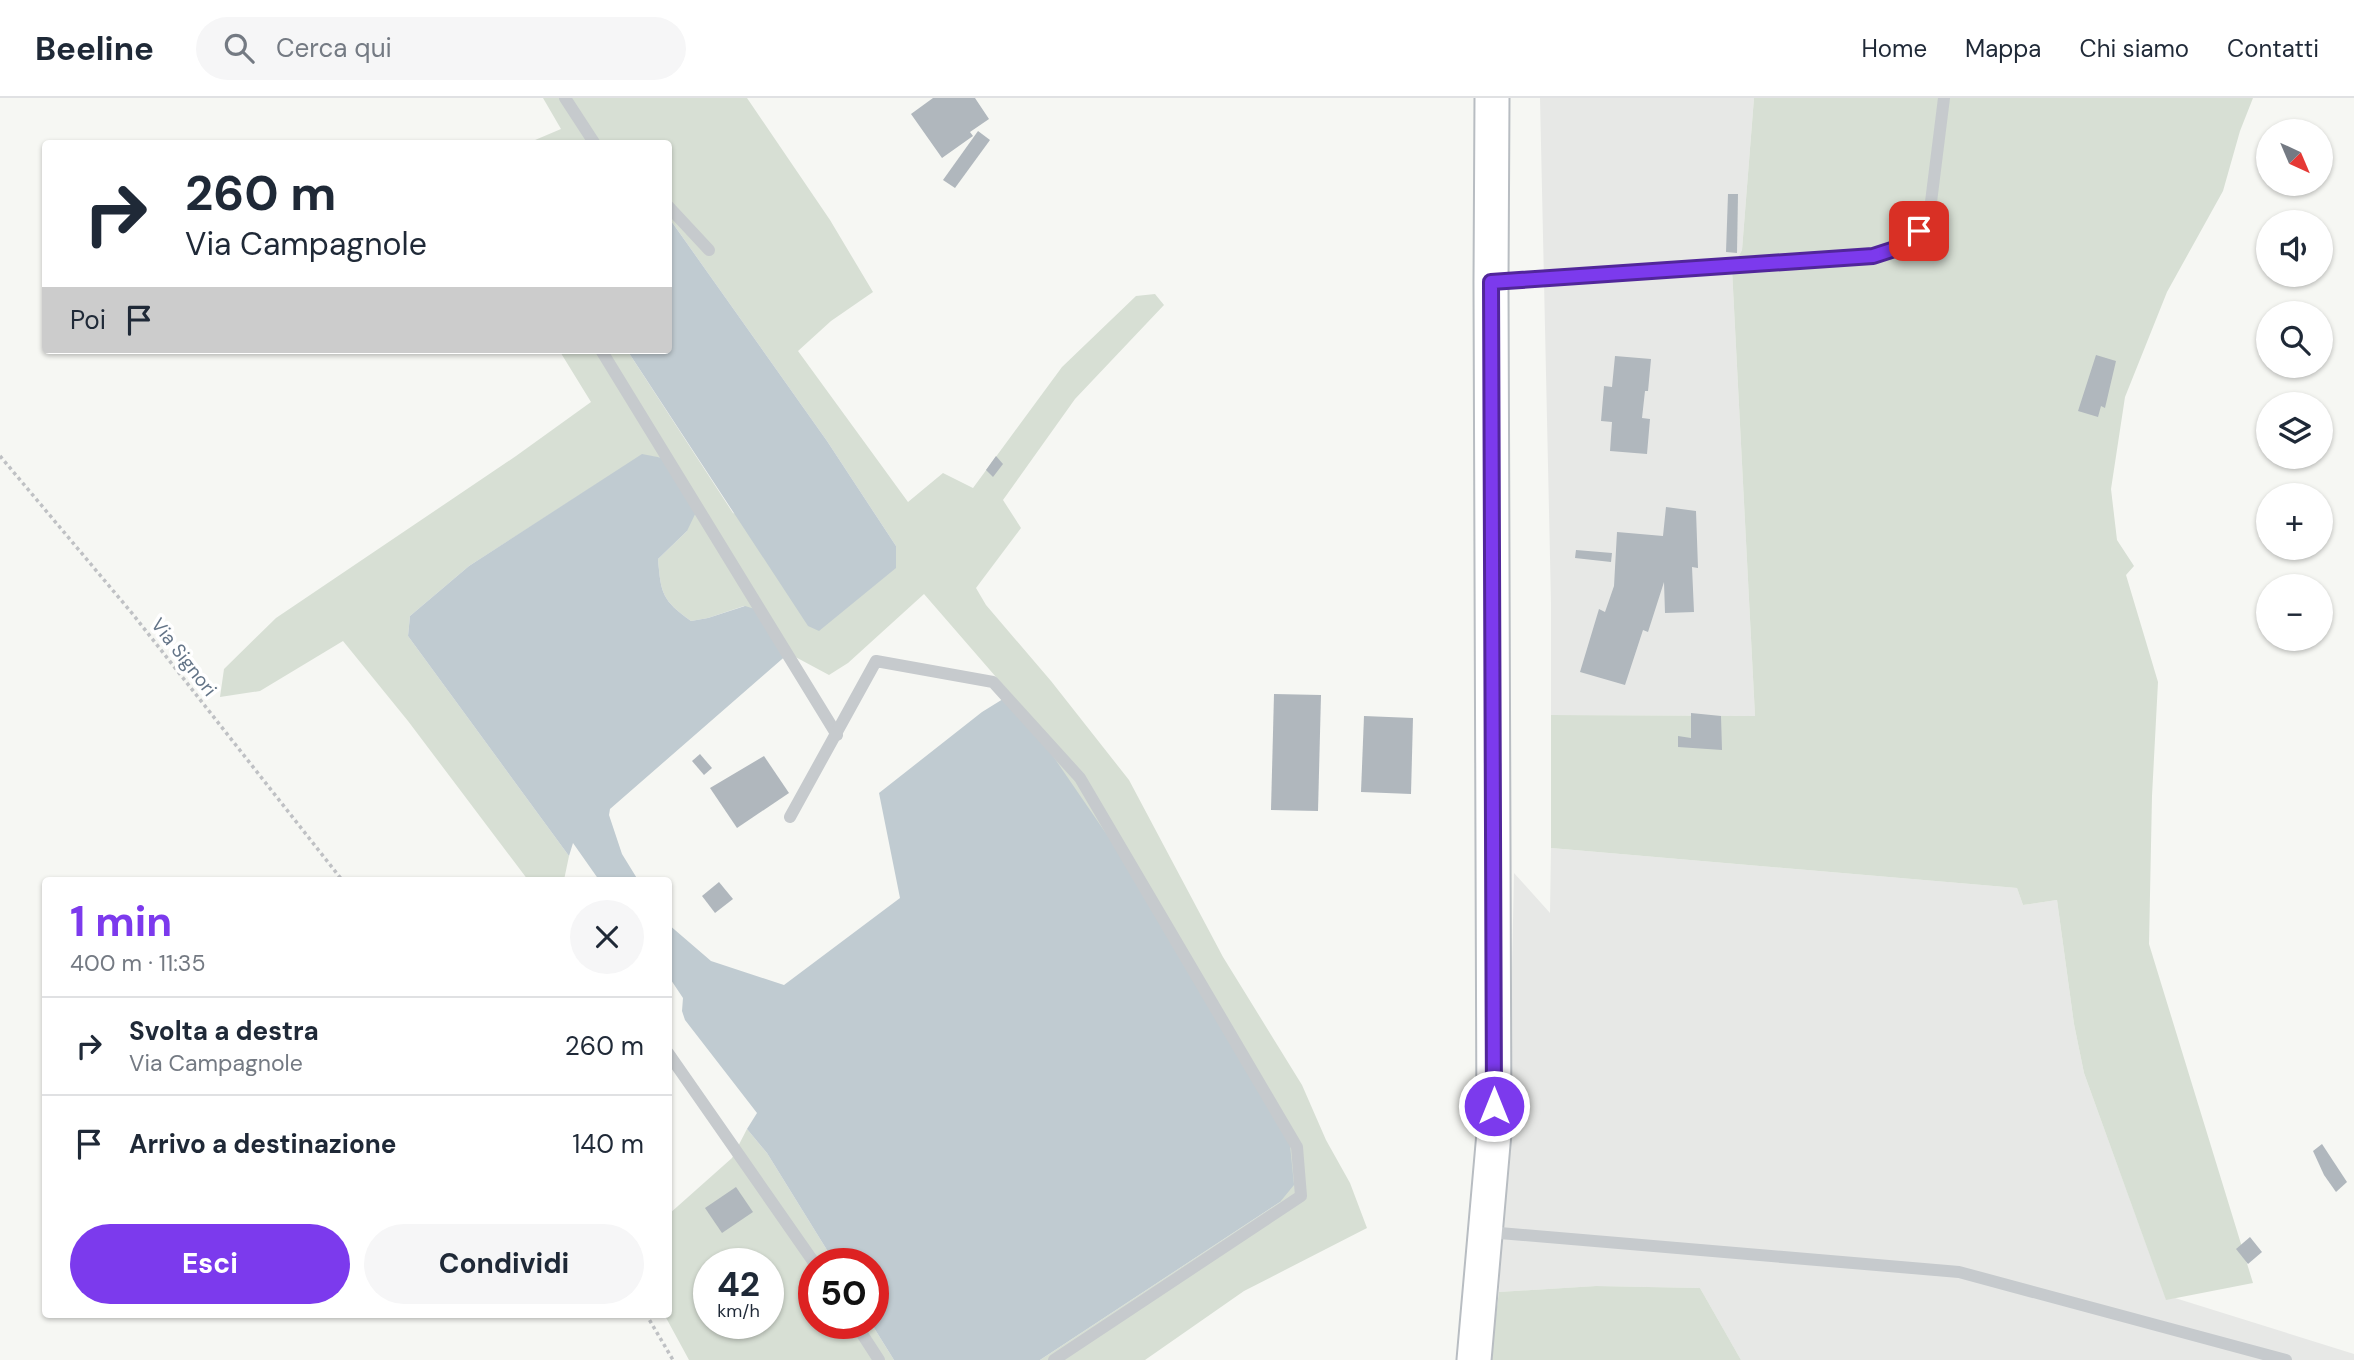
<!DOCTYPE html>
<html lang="it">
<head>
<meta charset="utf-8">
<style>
	:root { --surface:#fff; --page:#f6f6f7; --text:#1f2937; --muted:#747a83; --line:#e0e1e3; --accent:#7c3aed }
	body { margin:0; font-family:"DM Sans",sans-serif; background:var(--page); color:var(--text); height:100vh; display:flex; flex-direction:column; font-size:26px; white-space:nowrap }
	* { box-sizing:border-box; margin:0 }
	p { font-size:23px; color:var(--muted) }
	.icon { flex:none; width:38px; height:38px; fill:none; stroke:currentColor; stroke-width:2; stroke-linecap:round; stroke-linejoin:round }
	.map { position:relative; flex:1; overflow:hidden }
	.sheet { position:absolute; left:42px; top:779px; width:630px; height:441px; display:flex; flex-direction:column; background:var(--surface); border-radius:7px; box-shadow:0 2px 5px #0004 }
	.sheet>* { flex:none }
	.guide { position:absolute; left:42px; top:42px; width:630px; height:214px; border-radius:7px; box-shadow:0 2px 5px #0004; background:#fff; color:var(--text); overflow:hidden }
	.needle { width:46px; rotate:136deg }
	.fabs { position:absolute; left:2256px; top:21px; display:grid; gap:14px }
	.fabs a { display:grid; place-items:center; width:77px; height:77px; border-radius:50%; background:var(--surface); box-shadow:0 2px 5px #0004; font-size:35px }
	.speed { position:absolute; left:693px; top:1150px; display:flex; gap:14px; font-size:35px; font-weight:700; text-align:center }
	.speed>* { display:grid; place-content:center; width:91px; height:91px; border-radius:50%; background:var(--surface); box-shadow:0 2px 5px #0004; line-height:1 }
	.speed small { font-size:18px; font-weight:400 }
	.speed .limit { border:10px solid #d22; background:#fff; color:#111 }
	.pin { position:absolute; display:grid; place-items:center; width:60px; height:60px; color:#fff; margin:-30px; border-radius:14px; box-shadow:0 4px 10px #0006 }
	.me { position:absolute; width:77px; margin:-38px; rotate:0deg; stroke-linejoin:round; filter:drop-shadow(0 0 5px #0008) }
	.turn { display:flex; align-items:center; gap:24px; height:147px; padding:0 28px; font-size:32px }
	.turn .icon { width:91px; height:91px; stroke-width:2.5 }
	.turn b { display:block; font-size:49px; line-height:60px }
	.then { display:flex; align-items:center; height:66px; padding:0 28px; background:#0003; gap:14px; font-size:26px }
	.round { display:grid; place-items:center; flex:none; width:74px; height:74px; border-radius:37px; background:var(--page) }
	.head { display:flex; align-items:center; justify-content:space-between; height:119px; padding:0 28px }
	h1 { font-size:42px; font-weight:700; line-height:52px; color:var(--accent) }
	.button { display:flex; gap:14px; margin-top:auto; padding:14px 28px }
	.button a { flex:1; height:80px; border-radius:42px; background:var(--accent); color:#fff; font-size:28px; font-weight:700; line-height:80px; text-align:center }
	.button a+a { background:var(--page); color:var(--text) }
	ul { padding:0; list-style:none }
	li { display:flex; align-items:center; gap:21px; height:98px; padding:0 28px; border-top:2px solid var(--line) }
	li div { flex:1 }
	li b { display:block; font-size:26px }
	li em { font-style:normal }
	header { display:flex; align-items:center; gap:42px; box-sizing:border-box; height:98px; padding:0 35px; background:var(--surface); border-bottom:2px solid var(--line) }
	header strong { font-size:33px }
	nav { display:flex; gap:38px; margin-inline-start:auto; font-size:24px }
	.search { width:490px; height:63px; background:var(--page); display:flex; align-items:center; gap:18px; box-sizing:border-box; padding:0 24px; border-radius:38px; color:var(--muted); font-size:26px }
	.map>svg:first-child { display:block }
	.built { fill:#e7e8e6 }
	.green { fill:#d7dfd4; fill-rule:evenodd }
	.water { fill:#c0cbd1 }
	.building { fill:#b0b7bd }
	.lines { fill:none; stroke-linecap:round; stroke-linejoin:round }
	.secondary-casing { stroke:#b8bdc2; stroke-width:37 }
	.path { stroke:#bfc1c4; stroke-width:3.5; stroke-dasharray:3.5 3.5; stroke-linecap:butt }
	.lane { stroke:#c6cacd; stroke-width:12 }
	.secondary { stroke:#fff; stroke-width:33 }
	.route-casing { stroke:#51269a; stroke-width:18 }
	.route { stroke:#7c3aed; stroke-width:12 }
	.labels { text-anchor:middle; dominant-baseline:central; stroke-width:7; stroke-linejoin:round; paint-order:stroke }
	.street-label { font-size:19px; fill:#637487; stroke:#fff }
</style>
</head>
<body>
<header>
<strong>Beeline</strong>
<div class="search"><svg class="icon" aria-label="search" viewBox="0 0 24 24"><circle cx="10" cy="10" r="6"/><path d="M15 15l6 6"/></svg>Cerca qui</div>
<nav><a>Home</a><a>Mappa</a><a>Chi siamo</a><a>Contatti</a></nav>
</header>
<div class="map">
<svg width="2354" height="1262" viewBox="0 0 2354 1262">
	<rect width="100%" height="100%" fill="#f6f7f3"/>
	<g class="built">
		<polygon points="1540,0 1754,0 1742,152 1732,171 1755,618 1551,617 1551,505"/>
		<polygon points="1551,750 2017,790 2023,807 2057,802 2074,926 2084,975 2166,1201 2175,1200 2354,1256 2354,1262 1741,1262 1700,1190 1596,1188 1499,1194 1511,918 1514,775 1550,815"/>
	</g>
	<g class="green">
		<path d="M543,0H747L830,122L873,194L831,223L798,253L908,404L943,375L973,390L1062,269L1136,198L1155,196L1164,207L1075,301L1003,402L1021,430L976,490L986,507L1051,583L1129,682L1223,859L1302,987L1326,1042L1350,1085L1367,1130L1244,1193L1145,1262H1040L1280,1104L1044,645L1009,594L924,496L848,565L829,577L788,555L744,508L708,520L691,523C662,502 661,496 658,461L687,433L668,361L642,357L469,468L410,518L408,538L569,758L564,782H528L408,623L343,543L260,593L220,599L224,571L276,520L516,358L591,304L559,252H627L733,415L896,470V448L827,343L669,120L668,46L528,45L561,31Z"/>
		<polygon points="1754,0 2253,0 2240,33 2223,93 2167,194 2125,299 2111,391 2117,442 2134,468 2126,477 2158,584 2152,698 2149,846 2253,1185 2166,1202 2084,975 2074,926 2057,802 2023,807 2017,790 1551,750 1551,617 1755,618 1732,171 1742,152"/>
		<path d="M747,1031L767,1055L835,1165L814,1166V1225H871L894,1262H689L664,1216H668L669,1116L732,1060ZM709,1166H768V1225H709Z"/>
		<polygon points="1596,1188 1700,1190 1741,1262 1490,1262 1499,1194"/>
	</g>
	<g class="water">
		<polygon points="669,120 827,343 896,448 896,470 819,533 808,528 627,252 668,252"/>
		<path d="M642,356L668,361L699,408L687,433L658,461C661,496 662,502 691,523L708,520L745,508L758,512L789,555L610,711L609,717L622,756L638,782H599L573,745L569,758L408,538L410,518L469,468Z"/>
		<polygon points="1003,601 1044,645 1114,747 1290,1047 1294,1087 1280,1104 1040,1262 894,1262 871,1225 873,1225 873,1166 835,1165 767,1055 747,1031 757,1015 685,922 682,913 683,900 669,879 668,826 711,863 784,887 900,800 879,695 982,614"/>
	</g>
	<g class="building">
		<polygon points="933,0 975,0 989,21 970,34 973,38 942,60 911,16"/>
		<polygon points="978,33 990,42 955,90 943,82"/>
		<polygon points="1728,96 1738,96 1737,155 1726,154"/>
		<polygon points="2096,257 2116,263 2105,310 2101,308 2098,319 2078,313"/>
		<polygon points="1615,258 1651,261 1648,293 1645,293 1642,320 1650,321 1647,356 1610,353 1612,324 1601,323 1604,288 1612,289"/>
		<polygon points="996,358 1003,366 993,379 986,372"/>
		<polygon points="1666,409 1696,413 1698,470 1692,469 1694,514 1665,515 1664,484 1648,534 1643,532 1625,587 1580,574 1599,511 1605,514 1614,488 1617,434 1663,438"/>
		<polygon points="1576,452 1612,455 1611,464 1575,460"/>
		<polygon points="1274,596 1321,597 1318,713 1271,712"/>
		<polygon points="1691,615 1721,618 1722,652 1678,649 1678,638 1691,640"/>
		<polygon points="1364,618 1413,620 1411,696 1361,694"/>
		<polygon points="700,656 712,670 704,677 692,663"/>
		<polygon points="764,658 789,695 737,730 710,690"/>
		<polygon points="719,784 733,801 715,815 702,798"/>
		<polygon points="2322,1046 2347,1084 2336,1094 2324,1077 2313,1053"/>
		<polygon points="736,1089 753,1114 722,1135 705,1110"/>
		<polygon points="2250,1139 2262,1154 2248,1166 2236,1151"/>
	</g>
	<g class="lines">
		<g class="secondary-casing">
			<polyline id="secondary" points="1474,1262 1494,1035 1491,184 1492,0"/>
		</g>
		<g class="path">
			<polyline points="0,358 131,514 342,782"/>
			<polyline points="646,1216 673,1262"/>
		</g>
		<g class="lane">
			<polyline points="565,0 595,46"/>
			<polyline points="668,108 709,152"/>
			<polyline points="1491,184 1873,158 1910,146 1929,120 1944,0"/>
			<polyline points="601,252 837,637"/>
			<polyline points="790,719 876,563 993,584 1080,680 1297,1049 1301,1098 1054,1262"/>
			<polyline points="668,955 815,1166"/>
			<polyline points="1488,1134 1959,1174 2286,1262"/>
			<polyline points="855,1225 879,1262"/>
		</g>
		<use href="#secondary" class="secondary"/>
	</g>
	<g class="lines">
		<g class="route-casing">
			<polyline id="route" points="1494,1008 1491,184 1873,158 1910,146 1919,133"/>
		</g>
		<use href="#route" class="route"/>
	</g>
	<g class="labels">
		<g class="street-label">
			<text transform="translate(184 559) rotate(52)">Via Signori</text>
		</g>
	</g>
</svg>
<div class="fabs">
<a><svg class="needle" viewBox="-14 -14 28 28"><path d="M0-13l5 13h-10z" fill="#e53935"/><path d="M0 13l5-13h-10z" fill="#747a83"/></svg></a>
<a><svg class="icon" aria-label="sound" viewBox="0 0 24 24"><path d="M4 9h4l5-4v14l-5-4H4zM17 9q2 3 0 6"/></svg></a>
<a><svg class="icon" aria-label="search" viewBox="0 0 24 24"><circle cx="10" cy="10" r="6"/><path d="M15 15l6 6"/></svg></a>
<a><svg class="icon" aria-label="layers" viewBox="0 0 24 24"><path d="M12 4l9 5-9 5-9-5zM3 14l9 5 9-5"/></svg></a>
<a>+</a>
<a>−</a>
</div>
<div class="speed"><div>42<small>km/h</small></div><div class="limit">50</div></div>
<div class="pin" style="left:1919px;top:133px;background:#d93025"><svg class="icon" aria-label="arrive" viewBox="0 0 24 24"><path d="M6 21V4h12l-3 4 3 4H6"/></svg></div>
<svg class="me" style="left:1494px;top:1008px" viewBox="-20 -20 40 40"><circle r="17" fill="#7c3aed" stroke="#fff" stroke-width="3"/><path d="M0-11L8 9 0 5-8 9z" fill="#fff"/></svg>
<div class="guide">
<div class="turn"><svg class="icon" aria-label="right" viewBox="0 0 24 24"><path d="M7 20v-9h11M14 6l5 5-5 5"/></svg><div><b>260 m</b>Via Campagnole</div></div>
<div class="then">Poi<svg class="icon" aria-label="arrive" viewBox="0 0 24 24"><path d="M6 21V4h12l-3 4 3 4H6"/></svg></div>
</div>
<section class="sheet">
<div class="head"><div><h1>1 min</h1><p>400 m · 11:35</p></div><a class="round"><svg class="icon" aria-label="close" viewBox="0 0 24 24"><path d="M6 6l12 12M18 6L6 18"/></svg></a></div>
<ul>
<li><svg class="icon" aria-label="right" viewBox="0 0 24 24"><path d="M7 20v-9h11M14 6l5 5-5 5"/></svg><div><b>Svolta a destra</b><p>Via Campagnole</p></div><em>260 m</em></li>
<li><svg class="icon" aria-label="arrive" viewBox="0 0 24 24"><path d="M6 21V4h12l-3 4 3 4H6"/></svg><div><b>Arrivo a destinazione</b></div><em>140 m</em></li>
</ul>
<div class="button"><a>Esci</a><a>Condividi</a></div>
</section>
</div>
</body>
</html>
